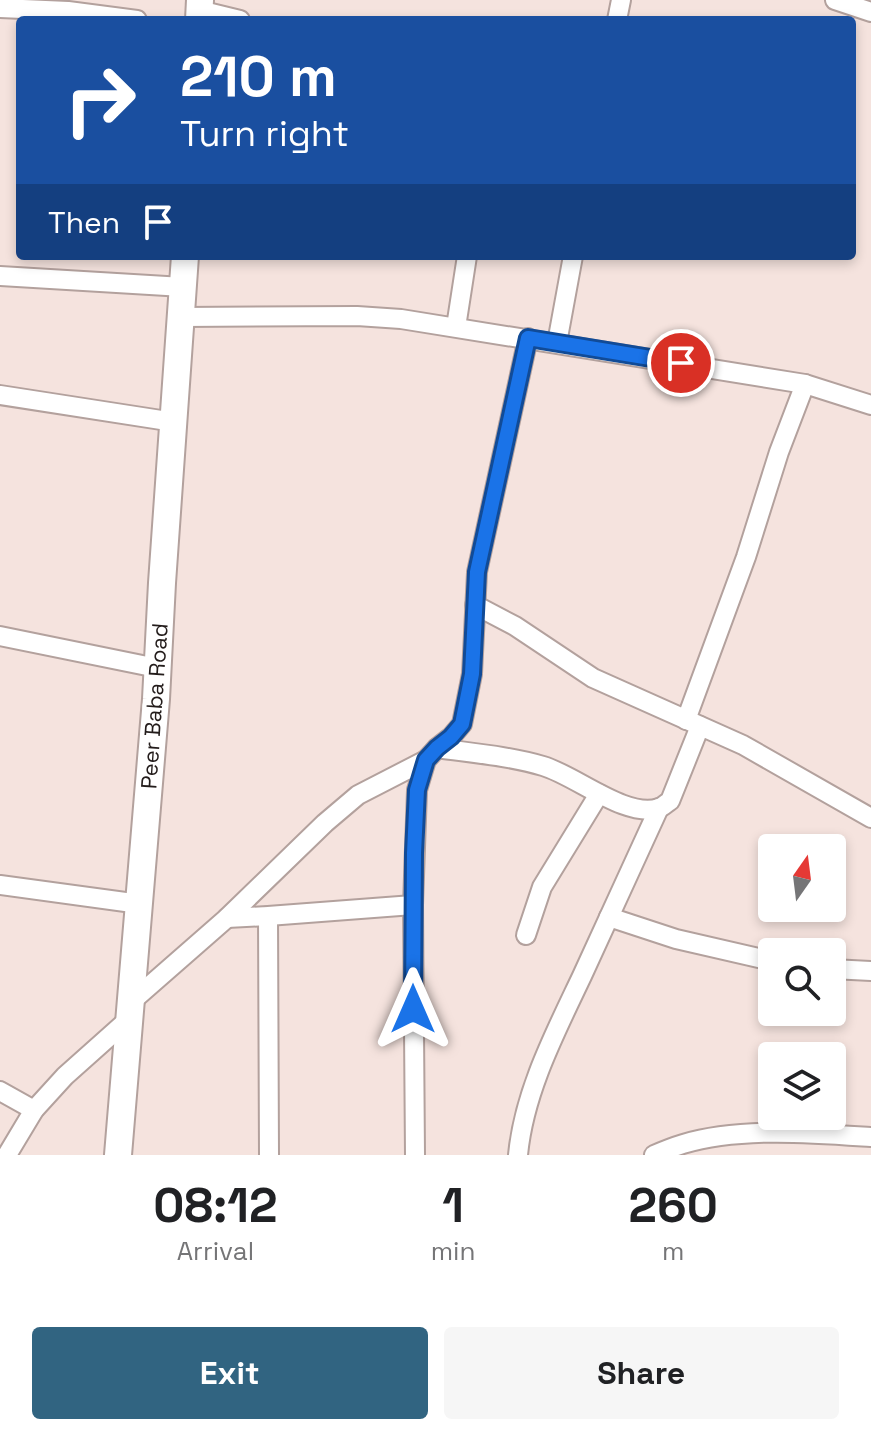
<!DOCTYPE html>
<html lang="en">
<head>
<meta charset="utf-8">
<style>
	:root { --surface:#fff; --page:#f6f6f6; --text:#202124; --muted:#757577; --accent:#316481 }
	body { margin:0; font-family:"Space Grotesk",sans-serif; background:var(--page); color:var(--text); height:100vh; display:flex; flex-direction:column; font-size:30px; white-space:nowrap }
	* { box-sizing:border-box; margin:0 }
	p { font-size:26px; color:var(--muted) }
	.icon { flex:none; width:44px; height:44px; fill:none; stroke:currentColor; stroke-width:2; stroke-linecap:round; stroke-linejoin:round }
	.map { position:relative; height:1155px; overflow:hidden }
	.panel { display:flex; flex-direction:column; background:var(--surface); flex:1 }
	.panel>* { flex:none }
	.top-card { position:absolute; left:16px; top:16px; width:840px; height:244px; border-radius:8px; box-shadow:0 4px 12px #0003; background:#1a4fa0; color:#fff; overflow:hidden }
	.needle { width:52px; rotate:14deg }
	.fabs { position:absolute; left:758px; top:834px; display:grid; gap:16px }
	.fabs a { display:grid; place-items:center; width:88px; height:88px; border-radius:8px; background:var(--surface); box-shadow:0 4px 12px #0003; font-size:40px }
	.pin { position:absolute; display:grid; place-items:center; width:68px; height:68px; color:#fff; margin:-34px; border:4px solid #fff; border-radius:50%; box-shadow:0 2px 8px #0007 }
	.me { position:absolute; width:88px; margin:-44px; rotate:0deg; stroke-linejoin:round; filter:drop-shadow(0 0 6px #0008) }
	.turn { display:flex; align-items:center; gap:28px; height:168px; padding:0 32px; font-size:36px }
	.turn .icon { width:104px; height:104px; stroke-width:2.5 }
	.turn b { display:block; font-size:56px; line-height:68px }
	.then { display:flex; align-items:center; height:76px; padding:0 32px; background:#0003; gap:16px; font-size:30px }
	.eta { display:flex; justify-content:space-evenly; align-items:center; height:136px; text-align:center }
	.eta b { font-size:48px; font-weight:600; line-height:56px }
	.button { display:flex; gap:16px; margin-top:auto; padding:16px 32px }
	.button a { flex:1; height:92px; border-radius:8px; background:var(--accent); color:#fff; font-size:32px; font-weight:600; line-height:92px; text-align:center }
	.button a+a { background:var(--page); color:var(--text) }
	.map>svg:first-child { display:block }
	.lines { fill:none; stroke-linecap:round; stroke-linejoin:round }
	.minor-casing { stroke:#b3a19d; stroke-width:22 }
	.secondary-casing { stroke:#b3a19d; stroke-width:30 }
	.minor { stroke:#fff; stroke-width:18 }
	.secondary { stroke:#fff; stroke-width:26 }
	.route-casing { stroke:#114b97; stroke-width:20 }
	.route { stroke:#1a73e8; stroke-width:14 }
	.labels { text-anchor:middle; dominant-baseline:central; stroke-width:8; stroke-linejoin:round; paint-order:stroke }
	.street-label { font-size:22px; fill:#231c1b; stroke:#fff }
</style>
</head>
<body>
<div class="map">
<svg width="871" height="1155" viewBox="0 0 871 1155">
	<rect width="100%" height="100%" fill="#f5e3de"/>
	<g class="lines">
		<g class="minor-casing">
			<g id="minor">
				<polyline points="835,0 871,12"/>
				<polyline points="0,8 68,11 137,20"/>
				<polyline points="199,10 240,20"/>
				<polyline points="617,20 621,0"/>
				<polyline points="0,276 183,287"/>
				<polyline points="181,317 357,316 401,319 805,384 871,405"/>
				<polyline points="456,327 467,256"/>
				<polyline points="557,343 573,256"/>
				<polyline points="0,395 174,422"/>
				<polyline points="475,605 515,626 593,678 743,745 871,818"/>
				<polyline points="0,636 157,668"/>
				<polyline points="686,720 746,557 779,452 805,384"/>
				<path d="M437,748C472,753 509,756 543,766C575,775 626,819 659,808C663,807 666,803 670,801L700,726"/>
				<polyline points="0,885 140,904"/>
				<polyline points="268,916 269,1155"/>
				<polyline points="609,917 676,939 772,961"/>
				<polyline points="227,918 268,916 413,905"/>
				<polyline points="526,935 542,887 599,794"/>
				<polyline points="832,969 871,971"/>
				<polyline points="131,1002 227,918 325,823 358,795 426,760"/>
				<polyline points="0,1091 34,1110"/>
				<polyline points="7,1155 34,1110 65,1076 130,1018"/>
				<polyline points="415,1155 413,905 417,790 426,760 437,748 451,737 462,724 472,674 477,572 528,338"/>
				<path d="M518,1155C524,1092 555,1033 582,976C608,920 633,864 659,808"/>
				<path d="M654,1155C663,1151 673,1147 683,1144C740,1127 812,1133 871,1137"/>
			</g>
		</g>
		<g class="secondary-casing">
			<g id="secondary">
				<polyline points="199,20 200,0"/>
				<polyline points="118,1155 156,699 162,583 185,256"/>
			</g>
		</g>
		<use href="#minor" class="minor"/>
		<use href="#secondary" class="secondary"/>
	</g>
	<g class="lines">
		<g class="route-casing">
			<polyline id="route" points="413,1009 414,853 417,790 426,760 437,748 451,737 462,724 472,674 477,572 528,338 681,363"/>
		</g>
		<use href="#route" class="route"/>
	</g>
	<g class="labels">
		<g class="street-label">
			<text transform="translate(154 706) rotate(-86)">Peer Baba Road</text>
		</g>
	</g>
</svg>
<div class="fabs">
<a><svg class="needle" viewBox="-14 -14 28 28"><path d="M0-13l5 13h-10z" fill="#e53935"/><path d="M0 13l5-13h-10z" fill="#757577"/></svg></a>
<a><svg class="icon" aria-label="search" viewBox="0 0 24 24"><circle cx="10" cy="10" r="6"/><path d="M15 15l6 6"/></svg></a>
<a><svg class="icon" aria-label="layers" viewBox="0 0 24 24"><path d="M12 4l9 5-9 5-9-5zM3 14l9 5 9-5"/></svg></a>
</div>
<div class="pin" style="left:681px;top:363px;background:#d93025"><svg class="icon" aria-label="arrive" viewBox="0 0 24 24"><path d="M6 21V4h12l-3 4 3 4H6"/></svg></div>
<svg class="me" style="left:413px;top:1009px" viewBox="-20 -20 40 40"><path d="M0-17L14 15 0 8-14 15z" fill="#1a73e8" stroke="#fff" stroke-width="4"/></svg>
<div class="top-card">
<div class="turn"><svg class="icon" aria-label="right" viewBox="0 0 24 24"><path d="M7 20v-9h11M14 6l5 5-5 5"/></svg><div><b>210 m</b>Turn right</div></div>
<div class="then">Then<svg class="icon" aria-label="arrive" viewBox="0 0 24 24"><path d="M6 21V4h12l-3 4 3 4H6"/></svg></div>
</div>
</div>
<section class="panel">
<div class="eta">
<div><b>08:12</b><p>Arrival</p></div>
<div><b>1</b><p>min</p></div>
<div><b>260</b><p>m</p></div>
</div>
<div class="button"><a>Exit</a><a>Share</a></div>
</section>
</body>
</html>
